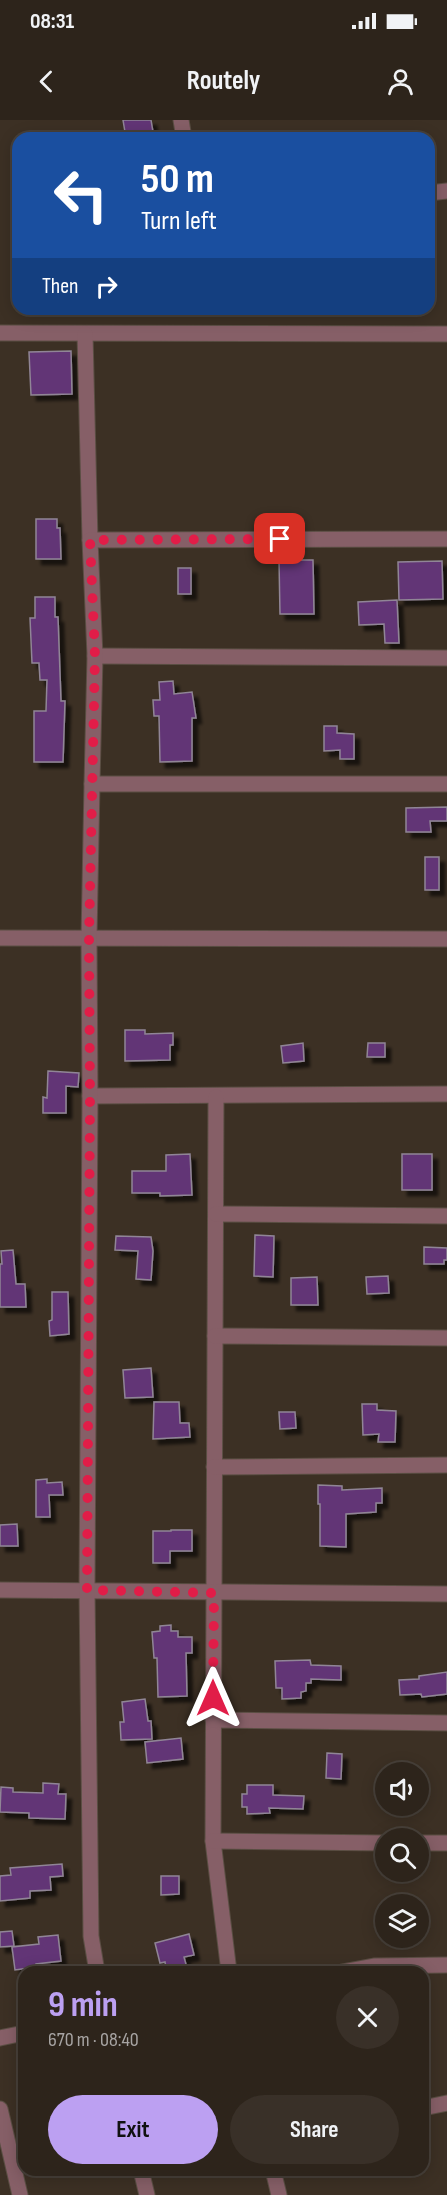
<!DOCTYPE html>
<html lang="en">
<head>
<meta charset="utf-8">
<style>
	:root { --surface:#2d241b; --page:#393028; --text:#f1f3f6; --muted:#a7a4a3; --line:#48413a; --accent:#bca0f2 }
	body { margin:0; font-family:"Sofia Sans Condensed",sans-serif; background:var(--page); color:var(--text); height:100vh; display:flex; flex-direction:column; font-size:22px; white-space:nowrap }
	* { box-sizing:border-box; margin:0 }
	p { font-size:20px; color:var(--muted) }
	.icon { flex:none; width:33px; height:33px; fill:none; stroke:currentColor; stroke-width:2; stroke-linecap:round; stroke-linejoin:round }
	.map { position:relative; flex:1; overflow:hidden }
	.details { position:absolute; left:18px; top:1846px; width:411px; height:210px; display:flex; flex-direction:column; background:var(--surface); border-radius:18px; box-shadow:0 3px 15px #0003,0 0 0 2px var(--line) }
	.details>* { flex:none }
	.guide { position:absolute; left:12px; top:12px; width:423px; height:183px; border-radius:18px; box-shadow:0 3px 15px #0003,0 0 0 2px var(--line); background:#1a4fa0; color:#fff; overflow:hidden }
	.controls { position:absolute; left:375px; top:1642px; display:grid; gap:12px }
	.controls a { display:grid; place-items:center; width:54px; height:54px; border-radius:50%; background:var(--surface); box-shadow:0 3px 15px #0003,0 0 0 2px var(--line); font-size:30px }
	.pin { position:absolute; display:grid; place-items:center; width:51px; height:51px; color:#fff; margin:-26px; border-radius:12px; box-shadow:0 3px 9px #0006 }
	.me { position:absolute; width:66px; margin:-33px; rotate:0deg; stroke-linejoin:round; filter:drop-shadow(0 0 4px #0008) }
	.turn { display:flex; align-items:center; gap:21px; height:126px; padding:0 30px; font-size:27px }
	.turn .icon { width:78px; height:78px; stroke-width:2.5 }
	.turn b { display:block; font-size:42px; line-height:51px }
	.then { display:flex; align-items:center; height:57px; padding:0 30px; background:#0003; gap:12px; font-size:22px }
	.round { display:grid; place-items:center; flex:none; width:63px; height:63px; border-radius:32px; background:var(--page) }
	.summary { display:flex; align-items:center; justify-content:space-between; height:102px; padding:0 30px }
	h1 { font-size:36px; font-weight:700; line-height:45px; color:var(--accent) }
	.button { display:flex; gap:12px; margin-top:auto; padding:12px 30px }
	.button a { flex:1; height:69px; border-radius:36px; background:var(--accent); color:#111; font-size:24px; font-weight:700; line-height:69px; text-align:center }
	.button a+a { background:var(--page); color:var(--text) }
	.status { display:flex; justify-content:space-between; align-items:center; height:42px; padding:0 30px; background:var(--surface); direction:ltr }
	.status svg { height:16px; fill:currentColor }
	header { display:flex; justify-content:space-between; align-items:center; height:78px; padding:0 30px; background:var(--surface); font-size:27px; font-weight:700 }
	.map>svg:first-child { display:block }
	.building { fill:#623476; stroke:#908596; stroke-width:1.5; filter:url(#shadow) }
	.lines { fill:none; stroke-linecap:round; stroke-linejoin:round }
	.minor-casing { stroke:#5a4e43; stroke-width:17 }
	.minor { stroke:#865f67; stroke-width:15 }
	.route { stroke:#e11d48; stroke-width:10; stroke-dasharray:0 18 }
</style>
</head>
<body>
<div class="status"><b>08:31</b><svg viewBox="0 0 49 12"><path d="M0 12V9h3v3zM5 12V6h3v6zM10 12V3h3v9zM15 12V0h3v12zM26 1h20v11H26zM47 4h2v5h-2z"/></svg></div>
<header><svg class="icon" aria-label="back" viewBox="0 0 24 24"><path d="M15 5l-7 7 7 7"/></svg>Routely<svg class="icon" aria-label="person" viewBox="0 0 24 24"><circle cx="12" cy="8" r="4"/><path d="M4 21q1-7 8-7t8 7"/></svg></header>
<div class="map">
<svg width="447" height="2075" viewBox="0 0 447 2075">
	<defs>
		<filter id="shadow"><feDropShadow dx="5.5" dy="5.5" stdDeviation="1.5" flood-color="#0009"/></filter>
	</defs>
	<rect width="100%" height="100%" fill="#3c3024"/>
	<g class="building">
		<polygon points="123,0 151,0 154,18 126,18"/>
		<polygon points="71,231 72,274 31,275 29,232"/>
		<polygon points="36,399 57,399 57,408 60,408 61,439 36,439"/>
		<polygon points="279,440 313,440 314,494 280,494"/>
		<polygon points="442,441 443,479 399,480 398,442"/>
		<rect x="178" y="448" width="13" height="26"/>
		<polygon points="35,477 55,477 55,497 58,497 61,581 65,581 63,642 34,642 34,591 46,591 47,560 40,560 39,543 32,543 30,498 35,498"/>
		<polygon points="397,480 399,523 385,523 384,504 359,505 358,482"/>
		<polygon points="173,561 174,574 192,572 196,598 192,598 192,641 160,642 159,596 154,596 153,580 160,580 159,562"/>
		<polygon points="324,606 337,606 337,613 354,614 354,639 340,639 340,630 324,631"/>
		<polygon points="447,687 447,701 430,701 431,712 406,712 406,688"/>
		<rect x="425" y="737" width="14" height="33"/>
		<polygon points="125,910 145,910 145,914 173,913 173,925 170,925 170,940 125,941"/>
		<polygon points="303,923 304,941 283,943 281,926"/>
		<polygon points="368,923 385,923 385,937 367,937"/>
		<polygon points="48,951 79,953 78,967 66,966 66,993 43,993 43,977 47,978"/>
		<polygon points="190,1034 192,1075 160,1076 160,1073 132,1073 132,1051 166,1051 166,1035"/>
		<rect x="402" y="1034" width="30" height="36"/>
		<polygon points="255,1115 274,1116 273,1157 254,1156"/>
		<polygon points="116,1116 151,1117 153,1131 151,1160 136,1159 138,1131 115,1130"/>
		<polygon points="424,1127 447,1128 447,1140 444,1140 444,1144 424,1144"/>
		<polygon points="13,1130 16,1164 25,1164 26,1187 0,1187 0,1144 2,1144 1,1131"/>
		<polygon points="388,1156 389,1173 367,1174 366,1157"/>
		<polygon points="317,1157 318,1185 291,1185 291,1158"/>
		<polygon points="52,1172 68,1172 69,1214 50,1216 49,1201 52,1200"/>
		<polygon points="151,1248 153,1277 125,1278 123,1250"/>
		<polygon points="154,1282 179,1282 180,1303 189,1303 190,1317 153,1319"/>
		<polygon points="362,1284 377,1284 377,1290 396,1291 395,1322 378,1322 379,1314 363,1315"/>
		<polygon points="279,1292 295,1292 296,1308 280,1309"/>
		<polygon points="47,1359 47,1363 62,1362 63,1375 49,1375 50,1397 36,1397 36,1360"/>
		<polygon points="318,1365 342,1366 342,1370 382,1368 382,1383 376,1383 376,1392 346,1394 346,1427 320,1426 320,1384 318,1384"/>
		<polygon points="17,1404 18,1426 0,1426 0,1405"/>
		<polygon points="171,1410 192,1410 192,1431 170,1431 170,1443 153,1443 153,1411 171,1411"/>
		<polygon points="171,1505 171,1511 178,1511 178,1517 192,1517 192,1533 186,1533 187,1576 158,1577 157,1538 154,1538 152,1512 160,1511 160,1506"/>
		<polygon points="310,1540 311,1545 341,1546 341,1560 311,1559 311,1563 306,1563 306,1571 301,1572 301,1578 282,1579 282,1568 276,1568 275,1541"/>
		<polygon points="447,1552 447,1574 422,1577 421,1574 400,1575 399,1560 419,1559 419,1556"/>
		<polygon points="145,1579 148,1601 151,1601 152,1619 121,1620 120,1602 124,1602 122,1582"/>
		<polygon points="181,1618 183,1639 147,1643 145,1622"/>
		<polygon points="327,1633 342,1634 341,1659 326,1658"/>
		<polygon points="43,1663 59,1664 58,1674 66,1674 65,1699 29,1698 29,1693 0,1692 1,1667 13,1668 13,1672 43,1673"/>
		<polygon points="247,1665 273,1665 273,1675 304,1676 303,1689 269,1688 270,1693 247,1694 247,1687 242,1687 242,1674 247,1674"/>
		<polygon points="62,1744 63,1756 50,1757 51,1770 30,1771 30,1778 0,1781 0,1756 11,1755 10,1748"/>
		<polygon points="161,1756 179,1756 179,1774 161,1775"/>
		<polygon points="12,1811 14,1826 0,1827 0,1812"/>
		<polygon points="189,1814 194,1835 184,1837 188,1852 167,1852 165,1842 160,1843 155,1823"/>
		<polygon points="58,1815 61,1841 36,1844 36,1847 15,1850 12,1827 39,1824 38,1817"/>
	</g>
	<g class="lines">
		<g class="minor-casing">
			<g id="minor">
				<polyline points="181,0 184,18"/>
				<polyline points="429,73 447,71"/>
				<polyline points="0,213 447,214"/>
				<polyline points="85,214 90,420"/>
				<polyline points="95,536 447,538"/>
				<polyline points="92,664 95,536 90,420 447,419"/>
				<polyline points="0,818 447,819"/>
				<polyline points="90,976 447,974"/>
				<polyline points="216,977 213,1721 229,1852"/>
				<polyline points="216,1094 447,1096"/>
				<polyline points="215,1216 447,1218"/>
				<polyline points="214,1347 447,1345"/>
				<polyline points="0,1470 447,1474"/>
				<polyline points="213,1600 447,1603"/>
				<polyline points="213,1721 386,1723"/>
				<polyline points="418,1723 447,1723"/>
				<polyline points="97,1852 91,1816 87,1470 90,976 89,818 92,664 447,664"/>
				<polyline points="342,1852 374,1846 447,1845"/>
				<polyline points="0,1918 24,1913"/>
				<polyline points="423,1988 447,1983"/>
				<polyline points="0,1989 20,2075"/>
				<polyline points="141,2050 147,2075"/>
				<polyline points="273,2050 279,2075"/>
			</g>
		</g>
		<use href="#minor" class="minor"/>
	</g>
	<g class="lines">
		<polyline class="route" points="213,1578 214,1473 87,1470 90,976 89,818 95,536 90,420 280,419"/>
	</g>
</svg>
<div class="controls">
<a><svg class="icon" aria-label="sound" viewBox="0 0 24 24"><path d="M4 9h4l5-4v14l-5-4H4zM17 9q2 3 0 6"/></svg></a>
<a><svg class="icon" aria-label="search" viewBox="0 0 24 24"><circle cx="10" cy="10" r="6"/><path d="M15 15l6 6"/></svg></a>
<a><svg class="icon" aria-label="layers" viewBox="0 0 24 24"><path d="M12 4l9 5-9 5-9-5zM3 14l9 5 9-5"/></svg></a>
</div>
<div class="pin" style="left:280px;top:419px;background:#d93025"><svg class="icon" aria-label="arrive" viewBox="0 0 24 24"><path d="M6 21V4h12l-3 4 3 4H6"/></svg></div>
<svg class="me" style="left:213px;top:1578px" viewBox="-20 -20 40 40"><path d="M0-17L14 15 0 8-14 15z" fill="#e11d48" stroke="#fff" stroke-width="4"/></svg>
<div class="guide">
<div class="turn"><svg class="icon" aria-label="left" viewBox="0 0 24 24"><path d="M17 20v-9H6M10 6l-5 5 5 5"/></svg><div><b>50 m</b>Turn left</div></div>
<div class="then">Then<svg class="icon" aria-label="right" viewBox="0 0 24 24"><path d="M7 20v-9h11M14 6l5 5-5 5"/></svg></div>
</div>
<section class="details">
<div class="summary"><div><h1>9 min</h1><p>670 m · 08:40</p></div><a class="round"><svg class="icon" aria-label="close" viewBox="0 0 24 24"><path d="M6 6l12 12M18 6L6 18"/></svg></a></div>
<div class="button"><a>Exit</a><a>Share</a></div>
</section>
</div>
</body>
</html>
